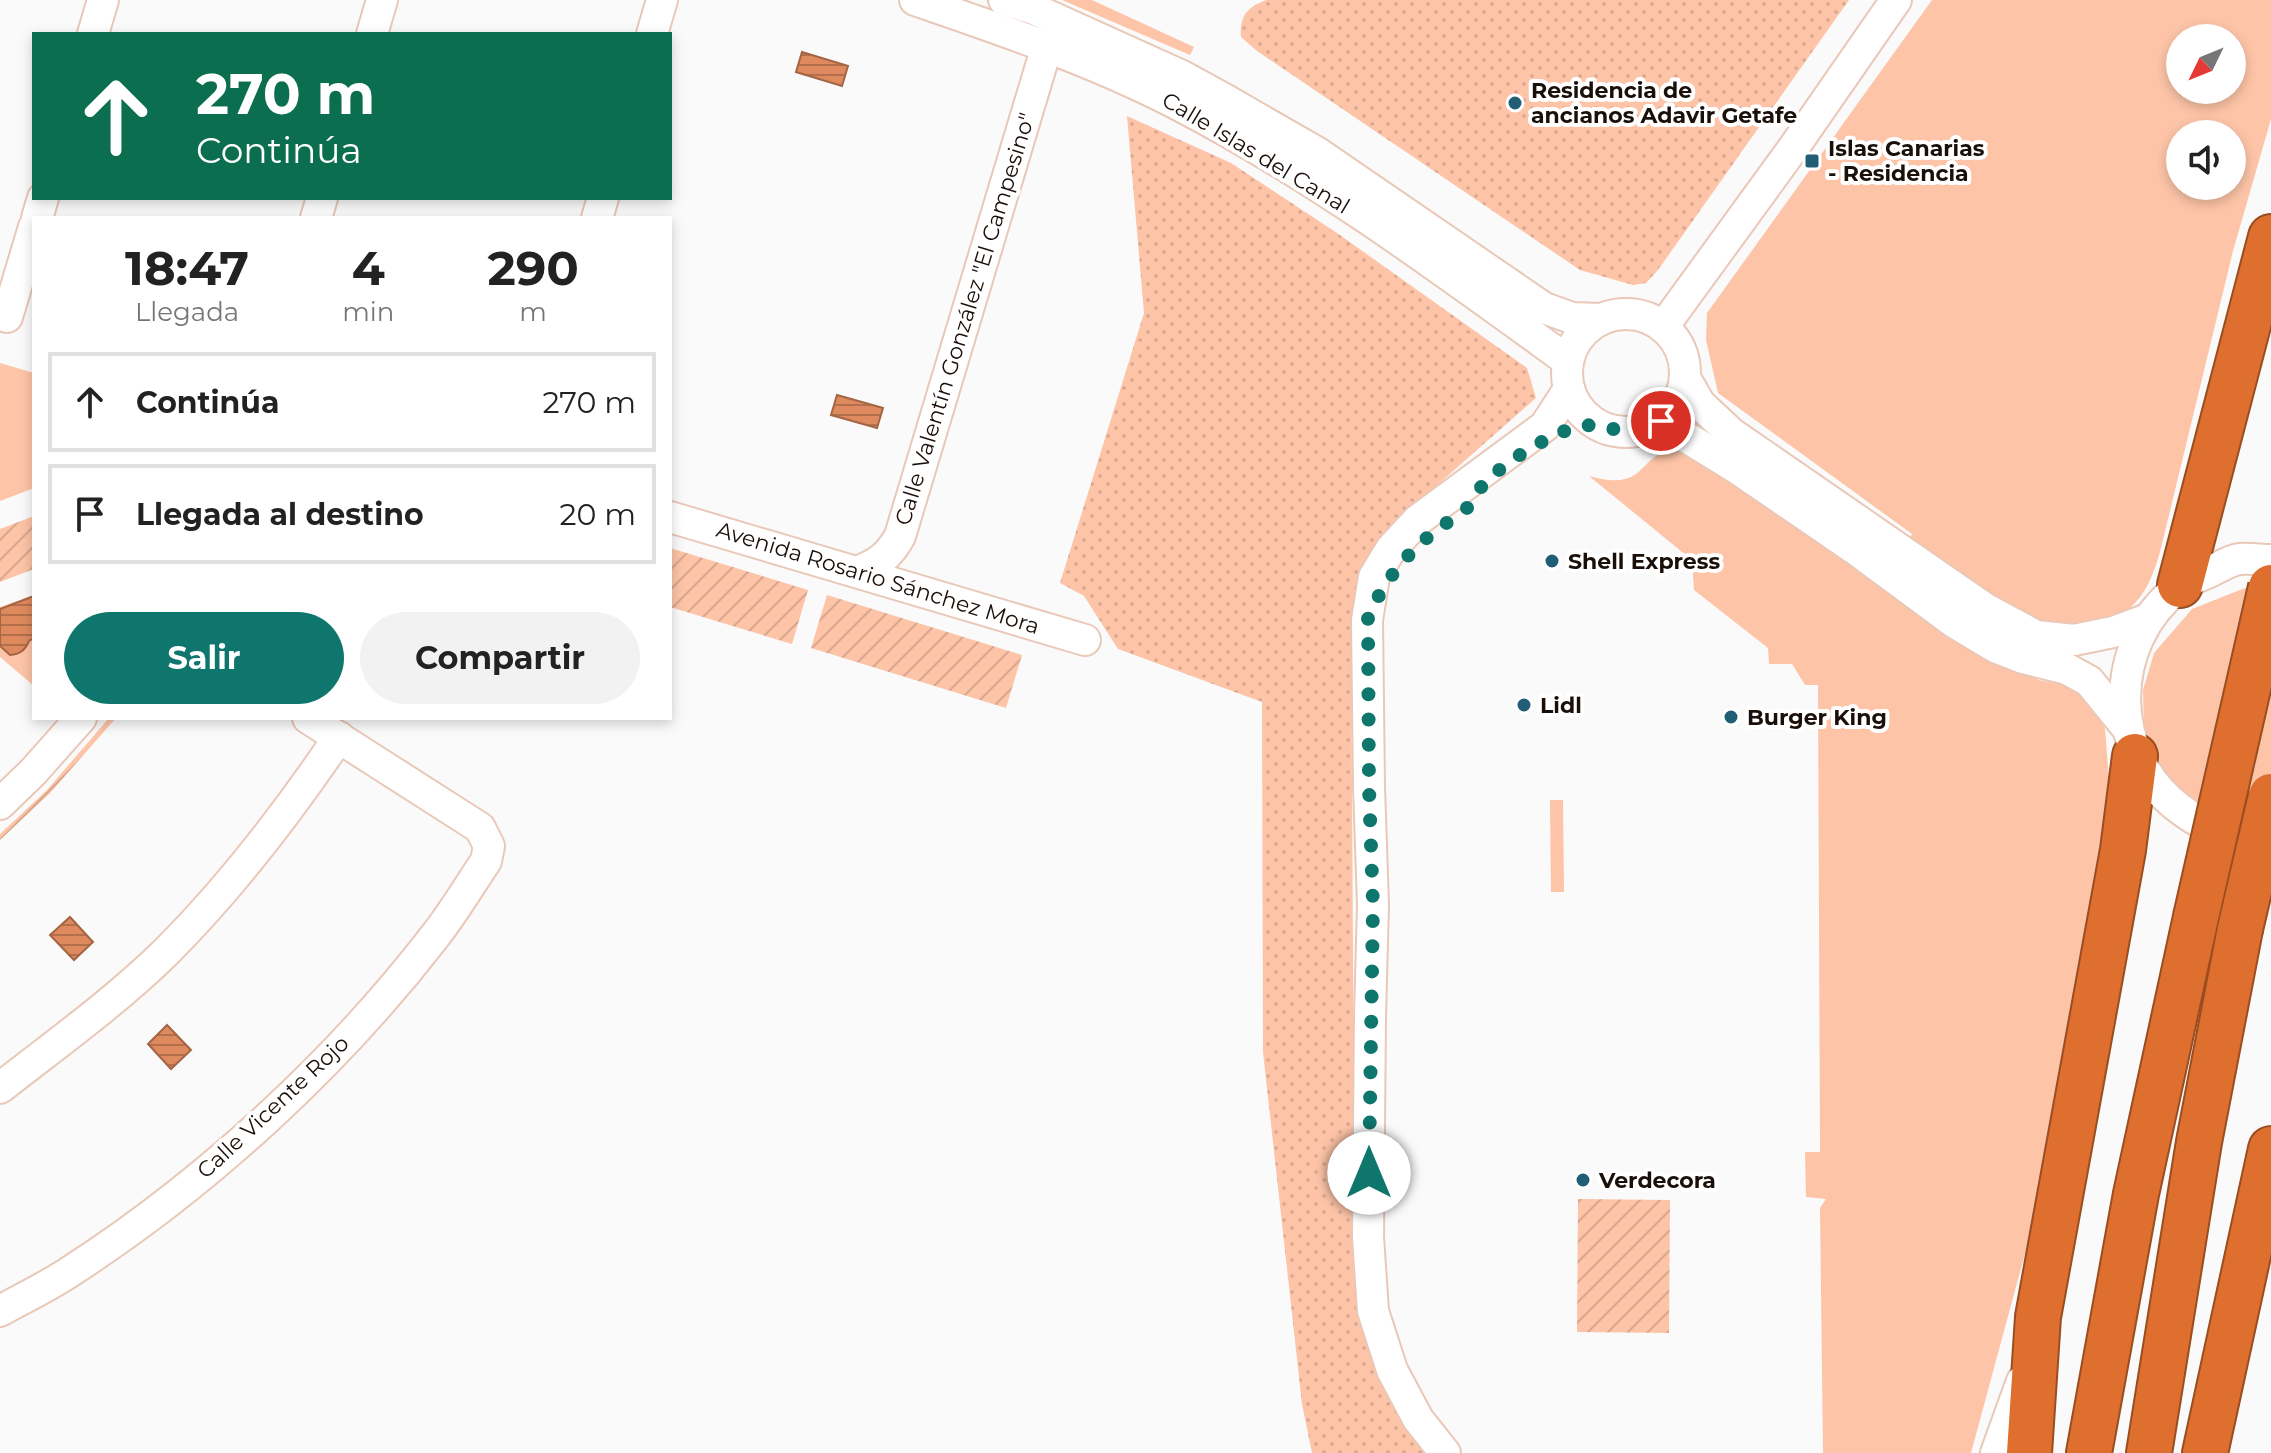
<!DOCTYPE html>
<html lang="es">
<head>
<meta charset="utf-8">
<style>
	:root { --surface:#fff; --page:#f2f2f2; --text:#222; --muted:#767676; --line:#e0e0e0; --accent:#0f766e }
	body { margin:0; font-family:Montserrat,sans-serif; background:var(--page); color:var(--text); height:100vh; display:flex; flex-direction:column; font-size:30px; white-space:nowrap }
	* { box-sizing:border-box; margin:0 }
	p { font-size:26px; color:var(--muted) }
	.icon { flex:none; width:44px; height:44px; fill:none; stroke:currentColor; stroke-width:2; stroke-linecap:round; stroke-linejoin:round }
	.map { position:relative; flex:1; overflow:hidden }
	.drawer { position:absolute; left:32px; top:216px; width:640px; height:504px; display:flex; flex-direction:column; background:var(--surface); border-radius:0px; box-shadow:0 4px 12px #0003 }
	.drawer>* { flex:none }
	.guide { position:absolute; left:32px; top:32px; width:640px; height:168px; border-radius:0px; box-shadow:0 4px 12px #0003; background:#0b6e4f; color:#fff; overflow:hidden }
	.needle { width:52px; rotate:227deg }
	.fabs { position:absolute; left:2166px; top:24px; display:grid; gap:16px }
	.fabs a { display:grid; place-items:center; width:80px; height:80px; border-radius:50%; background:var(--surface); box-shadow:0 4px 12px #0003; font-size:40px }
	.pin { position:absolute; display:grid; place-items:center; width:68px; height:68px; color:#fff; margin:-34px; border:4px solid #fff; border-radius:50%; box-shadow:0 2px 8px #0007 }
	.me { position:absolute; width:88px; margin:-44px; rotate:0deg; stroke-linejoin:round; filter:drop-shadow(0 0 6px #0008) }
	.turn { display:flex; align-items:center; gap:28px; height:168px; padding:0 32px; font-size:36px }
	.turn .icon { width:104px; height:104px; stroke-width:2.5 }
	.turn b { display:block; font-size:56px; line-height:68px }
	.eta { display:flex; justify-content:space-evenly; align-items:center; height:136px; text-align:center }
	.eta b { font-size:48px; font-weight:700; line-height:56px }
	.cta { display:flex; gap:16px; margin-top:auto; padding:16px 32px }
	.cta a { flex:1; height:92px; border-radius:48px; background:var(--accent); color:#fff; font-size:32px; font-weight:700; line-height:92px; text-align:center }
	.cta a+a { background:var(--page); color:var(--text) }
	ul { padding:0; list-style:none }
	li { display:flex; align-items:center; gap:24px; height:100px; margin:0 16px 12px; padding:0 16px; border:4px solid var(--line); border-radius:0px }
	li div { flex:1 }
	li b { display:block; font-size:30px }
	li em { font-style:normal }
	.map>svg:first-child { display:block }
	.grass { fill:#fdc4a7; fill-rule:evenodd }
	.park { fill:url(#park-dots) }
	.garden { fill:url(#garden-furrows) }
	.water { fill:url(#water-rules); stroke:#a46544; stroke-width:2 }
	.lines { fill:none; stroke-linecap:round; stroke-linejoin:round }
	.minor-casing { stroke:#e9c8b8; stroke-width:34 }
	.highway-casing { stroke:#994d21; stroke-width:48 }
	.minor { stroke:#fff; stroke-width:30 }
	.highway { stroke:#de6f2e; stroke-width:44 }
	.highway-bridge-casing { stroke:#994d21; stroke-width:48; stroke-linecap:butt }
	.highway-bridge { stroke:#de6f2e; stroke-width:44 }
	.route { stroke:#0f766e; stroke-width:14; stroke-dasharray:0 25.2 }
	.poi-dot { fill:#215e75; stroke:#fff; stroke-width:3 }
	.labels { text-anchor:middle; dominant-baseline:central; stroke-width:8; stroke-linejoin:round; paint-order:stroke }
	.poi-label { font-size:22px; font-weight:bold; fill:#1a0f09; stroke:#fff; text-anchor:start }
	.street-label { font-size:22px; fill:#1a0f09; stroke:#fff }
</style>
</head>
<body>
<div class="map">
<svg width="2271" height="1453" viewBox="0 0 2271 1453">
	<defs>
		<pattern id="park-dots" width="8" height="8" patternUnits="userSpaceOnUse" patternTransform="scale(2)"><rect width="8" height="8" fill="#fdc4a7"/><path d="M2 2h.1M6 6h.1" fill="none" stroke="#d8a78e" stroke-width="1.8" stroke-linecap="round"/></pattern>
		<pattern id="garden-furrows" width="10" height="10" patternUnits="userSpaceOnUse" patternTransform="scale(2)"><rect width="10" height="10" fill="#fdc4a7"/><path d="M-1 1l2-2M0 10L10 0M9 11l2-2" fill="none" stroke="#d8a78e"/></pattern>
		<pattern id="water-rules" width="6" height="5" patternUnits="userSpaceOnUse" patternTransform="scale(2)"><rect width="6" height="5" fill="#df8a5e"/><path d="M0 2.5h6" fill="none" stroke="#b46f4c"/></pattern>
	</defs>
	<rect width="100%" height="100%" fill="#fafafa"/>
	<g class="grass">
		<polygon points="1062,0 1092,0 1194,47 1190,55"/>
		<path d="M1932,0H2271V119L2233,251L2161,548C2151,586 2136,618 2093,624C2081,625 2067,630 2056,629C2022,626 1940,563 1908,542L1912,534L1718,393L1706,340L1707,313ZM2180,38H2232V90H2180ZM2180,134H2232V186H2180Z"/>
		<polygon points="0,363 34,373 34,488 0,501"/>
		<path d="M1676,449L1693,454L1961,645L2039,680L2068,686L2094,705L2105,729L2111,805L2033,1224L1971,1453H1823L1820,1208L1826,1199L1806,1197L1805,1152H1820L1818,685H1805L1792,664H1769L1768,648L1694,590L1692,560L1589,476C1650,493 1635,454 1676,449Z"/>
		<polygon points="2245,588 2271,589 2271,827 2239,826 2201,811 2158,768 2144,731 2143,690 2154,653 2192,609"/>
		<polygon points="34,595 34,686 0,657 0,607"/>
		<polygon points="1550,800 1563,800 1564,892 1551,892"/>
	</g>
	<g class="park">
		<path d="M1267,0H1849L1658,270L1646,283L1633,285L1580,270L1257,51L1241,37C1239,16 1248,6 1267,0Z"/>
		<polygon points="1127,116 1231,163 1337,233 1527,368 1536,398 1385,531 1362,567 1351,620 1355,1291 1379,1361 1430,1453 1312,1453 1302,1404 1263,1052 1262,702 1118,649 1084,596 1060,583 1144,313"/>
	</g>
	<g class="garden">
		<polygon points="34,516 34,569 0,582 0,529"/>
		<polygon points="670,548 808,590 792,644 670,607"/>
		<polygon points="827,595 1022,655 1006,708 811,648"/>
		<polygon points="109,718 116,718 50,793 0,840 0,834 47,790"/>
		<polygon points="1578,1199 1670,1200 1669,1333 1577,1332"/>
	</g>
	<g class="water">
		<polygon points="802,52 848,66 842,86 796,72"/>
		<polygon points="837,395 883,408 877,428 831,415"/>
		<path d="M34,596V638L29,641C25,650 21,654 10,655L0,646V609Z"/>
		<polygon points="70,917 93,942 74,960 50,935"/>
		<polygon points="167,1025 191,1050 171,1069 148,1044"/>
	</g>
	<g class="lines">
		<g class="minor-casing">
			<g id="minor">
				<path d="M915,0C1002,30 1091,60 1173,102C1313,174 1441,269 1568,361"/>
				<polyline points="1004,0 1034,9 1182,76 1224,99 1318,153 1544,308 1572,318 1602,319"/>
				<polyline points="93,34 103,0"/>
				<polyline points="372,34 382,0"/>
				<polyline points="652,34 662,0"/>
				<polyline points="37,218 43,198"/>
				<polyline points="316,218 322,198"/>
				<polyline points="597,218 603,198"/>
				<circle cx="1626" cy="373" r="59"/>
				<polyline points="7,317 34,227"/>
				<polyline points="1663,327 1794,147 1896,0"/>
				<polyline points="1685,378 1700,404 1731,433 1986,609 2036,636 2074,640 2113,632 2148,619"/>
				<polyline points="1646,430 1686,437 1738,469 1855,549 1955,623 1995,647 2023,658 2067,669 2089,681 2128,729"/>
				<polyline points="670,517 1085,640"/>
				<path d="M2271,560C2261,560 2250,558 2240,559C2229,560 2217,569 2207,573C2198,577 2186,581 2179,587C2107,643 2107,755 2180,809C2209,831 2235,840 2271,839"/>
				<path d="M857,572C878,564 889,556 900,536L1047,46"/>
				<polyline points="0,804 33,772 81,718"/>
				<path d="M0,1088C56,1044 115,1002 166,952C231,887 287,814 339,737"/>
				<path d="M0,1311C25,1297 51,1285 74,1269C208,1182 337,1063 435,936C454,912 469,886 486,861L489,846L480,828L308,718"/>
				<polyline points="1445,1453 1418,1419 1392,1370 1373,1311 1368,1237 1370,1016 1373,905 1369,787 1367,620 1374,577 1391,549 1418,520 1545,426 1569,389"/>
				<polyline points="1996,1453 2022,1381"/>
			</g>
		</g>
		<g class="highway-casing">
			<g id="highway">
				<polyline points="2180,585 2271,237"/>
				<polyline points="2029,1453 2038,1317 2123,850 2135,756"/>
				<polyline points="2089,1453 2136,1194 2196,917"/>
				<polyline points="2149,1453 2199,1142 2240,929"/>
				<polyline points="2205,1453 2271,1149"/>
			</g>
		</g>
		<use href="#minor" class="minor"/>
		<use href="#highway" class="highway"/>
		<g class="highway-bridge-casing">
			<g id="highway-bridge">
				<polyline points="2196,917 2271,587"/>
				<polyline points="2240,929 2271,796"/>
			</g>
		</g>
		<use href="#highway-bridge" class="highway-bridge"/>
	</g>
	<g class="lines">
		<path class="route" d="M1369,1173L1373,905L1369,787L1368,617C1384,582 1404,556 1434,532C1445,523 1459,516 1469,506C1474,501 1477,492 1482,486C1500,465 1548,435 1574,428C1609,417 1619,445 1661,421"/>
	</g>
	<g class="poi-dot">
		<circle cx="1515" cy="103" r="8"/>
		<rect x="1804" y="153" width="16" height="16" rx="4"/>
		<circle cx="1552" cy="561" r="8"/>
		<circle cx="1524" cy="705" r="8"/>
		<circle cx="1731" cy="717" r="8"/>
		<circle cx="1583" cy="1180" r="8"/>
	</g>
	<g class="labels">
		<g class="poi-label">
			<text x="1531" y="90">Residencia de<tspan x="1531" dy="25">ancianos Adavir Getafe</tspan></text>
			<text x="1828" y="148">Islas Canarias<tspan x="1828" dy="25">- Residencia</tspan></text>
			<text x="1568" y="561">Shell Express</text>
			<text x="1540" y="705">Lidl</text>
			<text x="1747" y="717">Burger King</text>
			<text x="1599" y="1180">Verdecora</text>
		</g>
		<g class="street-label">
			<text transform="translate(1256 153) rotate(31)">Calle Islas del Canal</text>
			<text transform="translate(965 319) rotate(-73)">Calle Valentín González "El Campesino"</text>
			<text transform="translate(878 578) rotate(17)">Avenida Rosario Sánchez Mora</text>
			<text transform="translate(273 1107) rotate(-43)">Calle Vicente Rojo</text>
		</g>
	</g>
</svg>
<div class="fabs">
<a><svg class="needle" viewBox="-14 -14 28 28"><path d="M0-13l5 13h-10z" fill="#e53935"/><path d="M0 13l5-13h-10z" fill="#767676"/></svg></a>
<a><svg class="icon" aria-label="sound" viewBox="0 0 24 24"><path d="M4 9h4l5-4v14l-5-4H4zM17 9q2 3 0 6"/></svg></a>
</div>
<div class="pin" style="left:1661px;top:421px;background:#d93025"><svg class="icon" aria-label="arrive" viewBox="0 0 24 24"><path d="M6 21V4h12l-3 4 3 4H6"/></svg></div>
<svg class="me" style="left:1369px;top:1173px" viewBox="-20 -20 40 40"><circle r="19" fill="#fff"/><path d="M0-13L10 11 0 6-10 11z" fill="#0f766e"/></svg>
<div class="guide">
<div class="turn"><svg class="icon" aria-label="ahead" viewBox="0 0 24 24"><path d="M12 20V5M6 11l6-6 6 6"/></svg><div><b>270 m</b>Continúa</div></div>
</div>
<section class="drawer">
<div class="eta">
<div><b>18:47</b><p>Llegada</p></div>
<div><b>4</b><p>min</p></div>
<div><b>290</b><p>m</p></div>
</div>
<ul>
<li><svg class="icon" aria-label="ahead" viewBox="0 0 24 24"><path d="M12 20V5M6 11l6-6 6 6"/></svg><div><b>Continúa</b></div><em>270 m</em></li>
<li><svg class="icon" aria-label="arrive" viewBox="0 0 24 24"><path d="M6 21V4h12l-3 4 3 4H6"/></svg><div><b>Llegada al destino</b></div><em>20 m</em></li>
</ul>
<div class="cta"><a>Salir</a><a>Compartir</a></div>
</section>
</div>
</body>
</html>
